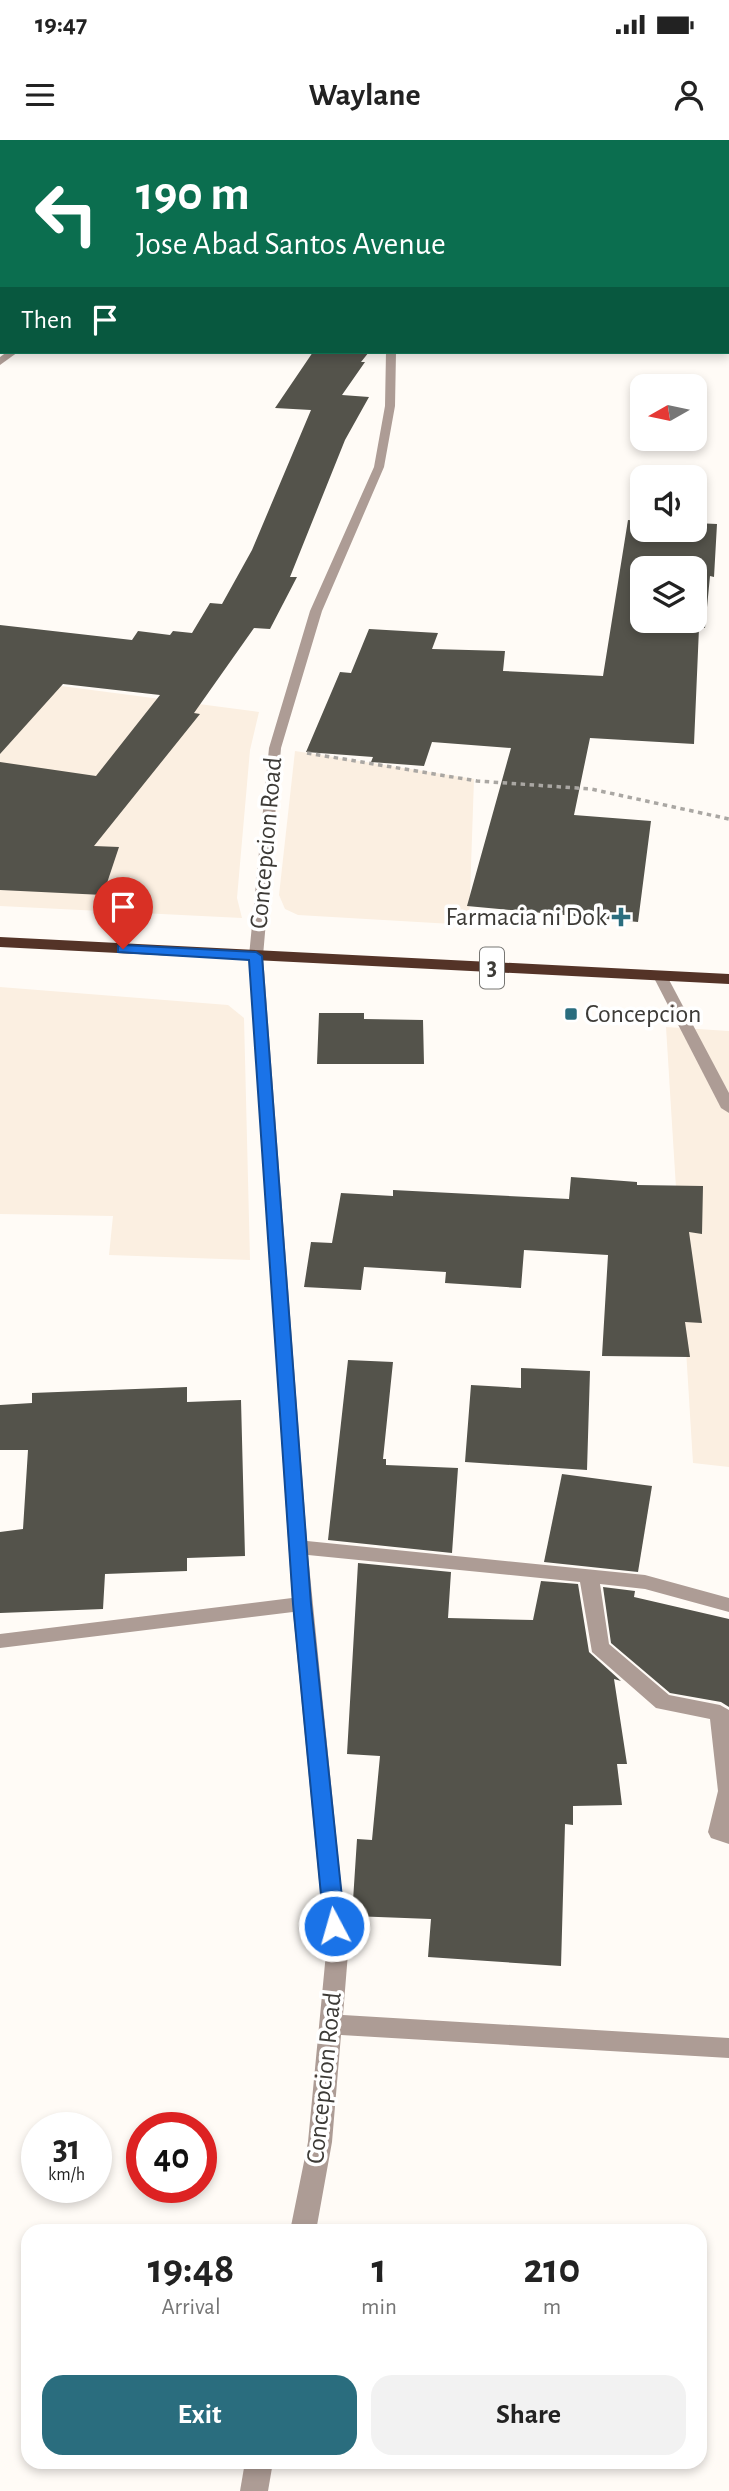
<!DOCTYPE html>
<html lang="en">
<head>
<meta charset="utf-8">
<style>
	:root { --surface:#fff; --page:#f2f2f2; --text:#222; --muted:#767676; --accent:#2a6d7e }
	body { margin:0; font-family:"Alegreya Sans",sans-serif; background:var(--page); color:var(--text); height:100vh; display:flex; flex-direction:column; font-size:26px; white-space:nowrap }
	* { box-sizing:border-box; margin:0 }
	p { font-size:23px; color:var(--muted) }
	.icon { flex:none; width:38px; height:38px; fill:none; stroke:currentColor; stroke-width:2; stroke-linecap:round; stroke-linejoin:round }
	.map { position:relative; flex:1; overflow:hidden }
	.panel { position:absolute; left:21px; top:2084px; width:686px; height:245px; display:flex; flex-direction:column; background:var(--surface); border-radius:21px; box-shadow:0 4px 10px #0003 }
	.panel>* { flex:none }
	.top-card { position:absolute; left:0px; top:0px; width:730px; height:214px; box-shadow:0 4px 10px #0003; background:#0b6e4f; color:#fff; overflow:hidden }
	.needle { width:46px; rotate:261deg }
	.buttons { position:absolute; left:630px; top:234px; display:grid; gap:14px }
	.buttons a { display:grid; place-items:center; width:77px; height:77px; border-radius:14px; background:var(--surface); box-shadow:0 4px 10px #0003; font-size:35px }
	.speed { position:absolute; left:21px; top:1972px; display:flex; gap:14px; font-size:35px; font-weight:700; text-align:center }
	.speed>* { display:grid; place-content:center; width:91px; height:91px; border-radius:50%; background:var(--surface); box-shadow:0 4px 10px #0003; line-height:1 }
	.speed small { font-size:18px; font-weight:400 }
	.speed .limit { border:10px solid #d22; background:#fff; color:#111 }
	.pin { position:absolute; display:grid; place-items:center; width:60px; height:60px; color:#fff; margin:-72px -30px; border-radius:50% 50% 50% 0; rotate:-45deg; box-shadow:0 0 7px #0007 }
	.pin .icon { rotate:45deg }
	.me { position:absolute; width:77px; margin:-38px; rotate:354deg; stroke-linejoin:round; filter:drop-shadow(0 0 5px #0008) }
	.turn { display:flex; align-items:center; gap:24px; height:147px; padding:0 21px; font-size:32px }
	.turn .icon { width:91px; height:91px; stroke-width:2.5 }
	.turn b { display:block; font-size:49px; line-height:60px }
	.then { display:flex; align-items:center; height:66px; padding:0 21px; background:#0003; gap:14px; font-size:26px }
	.eta { display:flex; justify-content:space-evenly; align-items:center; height:119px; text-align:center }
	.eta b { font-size:42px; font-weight:700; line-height:49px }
	.action { display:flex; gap:14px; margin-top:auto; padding:14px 21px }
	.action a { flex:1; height:80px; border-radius:21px; background:var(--accent); color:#fff; font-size:28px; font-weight:700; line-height:80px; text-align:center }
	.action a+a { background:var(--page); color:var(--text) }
	.status { display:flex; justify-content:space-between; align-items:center; height:49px; padding:0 35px; background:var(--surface); direction:ltr }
	.status svg { height:19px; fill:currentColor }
	header { display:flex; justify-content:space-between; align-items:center; height:91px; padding:0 21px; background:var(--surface); font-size:32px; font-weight:700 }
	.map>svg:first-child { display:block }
	.built { fill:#fbefe1 }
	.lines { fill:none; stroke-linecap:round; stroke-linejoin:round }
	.river { fill:#b3c5a2; fill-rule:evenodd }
	.building { fill:#54534b; fill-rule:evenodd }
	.path { stroke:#aaa7a3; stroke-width:3.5; stroke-dasharray:4.5 4.5; stroke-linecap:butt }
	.minor { fill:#ad9c95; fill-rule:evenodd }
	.highway { fill:#543327; fill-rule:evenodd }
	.route { fill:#1a73e8; stroke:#114b97; stroke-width:2 }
	.poi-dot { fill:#2a6d7e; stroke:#fff; stroke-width:2.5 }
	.labels { text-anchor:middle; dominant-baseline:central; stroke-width:7; stroke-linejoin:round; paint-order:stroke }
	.shield { fill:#fff; stroke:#777673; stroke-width:2 }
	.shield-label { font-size:24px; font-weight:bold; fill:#3d3b37 }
	.street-label { font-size:26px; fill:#3d3b37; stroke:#fff }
	.poi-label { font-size:26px; fill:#3d3b37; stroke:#fff; text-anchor:end }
</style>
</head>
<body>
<div class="status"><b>19:47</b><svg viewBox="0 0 49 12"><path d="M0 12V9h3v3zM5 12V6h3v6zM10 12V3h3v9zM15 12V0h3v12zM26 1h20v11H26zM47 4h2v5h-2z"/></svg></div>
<header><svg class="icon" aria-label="menu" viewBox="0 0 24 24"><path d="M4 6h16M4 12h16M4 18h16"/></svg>Waylane<svg class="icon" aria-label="person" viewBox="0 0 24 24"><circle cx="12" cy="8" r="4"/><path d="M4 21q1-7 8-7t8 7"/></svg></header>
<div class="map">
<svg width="729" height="2351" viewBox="0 0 729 2351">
	<rect width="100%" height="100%" fill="#fffbf6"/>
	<g class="built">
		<polygon points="0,538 259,572 250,610 237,758 242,778 0,766"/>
		<polygon points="295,611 474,639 469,785 298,775 285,769 279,755"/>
		<polygon points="0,847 228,865 244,878 250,1120 109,1115 113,1076 0,1074"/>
		<polygon points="666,887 729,891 729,1327 693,1323"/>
	</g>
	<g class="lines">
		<g class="river">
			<polygon points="468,0 509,0 466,2"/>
			<rect x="728" y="12" width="1" height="24"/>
		</g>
	</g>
	<g class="building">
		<polygon points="313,212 369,212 361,222 365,222 342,255 369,257 345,300 290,437 297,437 270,489 254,488 194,573 200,574 94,706 119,707 103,755 0,750 0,622 96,636 160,555 63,544 0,614 0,485 132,500 138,491 170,495 173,491 192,493 210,463 222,464 252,410 311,270 275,268"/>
		<path d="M628,380L642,381V390H695V383L717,384L714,437L710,436L705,488H699L694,604L590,598L574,675L651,681L638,782L467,766L511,608L432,602L424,626L371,622L373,617L306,612L340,532L351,533L369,489L438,493L432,509L505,511L503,531L603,536ZM642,429H695V481H642Z"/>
		<polygon points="319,873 364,873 364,879 423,880 424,924 317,924"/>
		<polygon points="571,1037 637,1042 637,1045 703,1046 702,1094 689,1092 702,1183 685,1182 690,1217 602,1216 608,1115 524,1110 521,1148 445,1143 446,1132 364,1127 361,1150 304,1147 311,1102 332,1103 341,1053 393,1056 393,1050 569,1059"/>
		<polygon points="348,1220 393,1222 383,1319 386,1319 386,1325 458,1328 452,1413 328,1400"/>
		<polygon points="521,1228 590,1231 587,1330 465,1322 471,1245 521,1248"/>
		<polygon points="187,1247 187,1262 241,1260 245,1416 187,1418 187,1431 105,1434 103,1469 0,1473 0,1392 23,1389 28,1310 0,1310 0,1265 32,1263 32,1253"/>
		<polygon points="562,1334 652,1346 638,1432 544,1422"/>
		<polygon points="358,1423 451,1432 448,1478 533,1480 541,1441 578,1444 589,1512 621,1541 614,1539 627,1624 617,1624 622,1665 573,1666 573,1685 565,1684 561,1826 428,1817 431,1779 352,1776 357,1699 372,1700 380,1616 347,1614"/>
		<polygon points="603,1447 635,1451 634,1457 729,1479 729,1567 721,1562 670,1553 611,1503"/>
	</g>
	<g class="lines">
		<polyline class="path" points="307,613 477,641 591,649 729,679"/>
		<g class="minor">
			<polygon points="192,0 200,0 202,2 194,2"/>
			<polygon points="566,0 592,0 595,2 568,2"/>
			<rect x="728" y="11" width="1" height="5"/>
			<rect x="728" y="25" width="1" height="6"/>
			<rect x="728" y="73" width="1" height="4"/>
			<rect x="728" y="116" width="1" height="6"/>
			<rect x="0" y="162" width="2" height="6"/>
			<rect x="0" y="182" width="2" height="6"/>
			<polygon points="7,212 18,212 0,225 0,217"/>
			<polygon points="386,212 396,212 395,266 384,327 322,471 281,608 263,816 307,1401 645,1435 729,1458 729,1472 645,1449 600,1444 609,1504 669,1555 720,1565 729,1570 729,1704 711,1698 708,1692 718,1651 710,1579 656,1568 592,1512 580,1442 308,1415 348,1813 343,1875 729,1898 729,1918 341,1895 332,2002 316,2091 290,2091 308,2002 326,1813 293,1472 0,1508 0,1494 292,1458 249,816 269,608 310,471 374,327 385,266"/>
			<polygon points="660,832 667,836 729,953 729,973 721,968 653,836"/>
			<polygon points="245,2322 273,2322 268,2351 240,2351"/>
		</g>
		<polygon class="highway" points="0,797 729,834 729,844 0,807"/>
	</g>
	<polygon class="route" points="123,805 256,812 262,816 311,1464 345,1786 342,1792 334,1795 327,1792 324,1786 293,1464 249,820 118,812 118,806"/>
	<g class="poi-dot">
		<path d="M617.5 766.5h7v7h7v7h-7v7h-7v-7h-7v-7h7z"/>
		<rect x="564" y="867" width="14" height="14" rx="3.5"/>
	</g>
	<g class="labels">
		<rect class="shield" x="480" y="807.5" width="24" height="41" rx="5"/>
		<g class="shield-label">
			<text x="492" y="828">3</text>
		</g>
		<g class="street-label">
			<text transform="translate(266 703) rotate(-85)">Concepcion Road</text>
			<text transform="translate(324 1938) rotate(-84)">Concepcion Road</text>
		</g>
		<g class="poi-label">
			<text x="607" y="777">Farmacia ni Dok</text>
			<text x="585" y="874" text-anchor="start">Concepcion</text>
		</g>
	</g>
</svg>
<div class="buttons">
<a><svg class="needle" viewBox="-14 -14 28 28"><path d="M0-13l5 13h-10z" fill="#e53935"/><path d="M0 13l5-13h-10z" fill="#767676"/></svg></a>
<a><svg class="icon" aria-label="sound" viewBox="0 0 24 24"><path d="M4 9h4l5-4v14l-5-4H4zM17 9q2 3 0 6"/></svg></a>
<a><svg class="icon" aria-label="layers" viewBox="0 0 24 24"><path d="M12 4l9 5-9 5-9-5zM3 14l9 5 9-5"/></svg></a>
</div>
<div class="speed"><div>31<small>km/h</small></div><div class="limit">40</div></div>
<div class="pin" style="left:123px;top:809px;background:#d93025"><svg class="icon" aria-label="arrive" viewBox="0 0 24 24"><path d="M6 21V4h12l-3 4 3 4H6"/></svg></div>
<svg class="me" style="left:334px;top:1786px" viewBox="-20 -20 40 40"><circle r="17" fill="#1a73e8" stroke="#fff" stroke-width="3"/><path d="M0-11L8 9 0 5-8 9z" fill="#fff"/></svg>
<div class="top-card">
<div class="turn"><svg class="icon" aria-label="left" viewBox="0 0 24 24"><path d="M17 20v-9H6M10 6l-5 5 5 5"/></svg><div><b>190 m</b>Jose Abad Santos Avenue</div></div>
<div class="then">Then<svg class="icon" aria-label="arrive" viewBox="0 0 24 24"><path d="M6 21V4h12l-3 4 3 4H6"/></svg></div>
</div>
<section class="panel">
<div class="eta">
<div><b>19:48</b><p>Arrival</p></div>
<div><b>1</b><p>min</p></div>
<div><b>210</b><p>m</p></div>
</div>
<div class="action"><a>Exit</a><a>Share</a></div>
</section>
</div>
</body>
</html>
